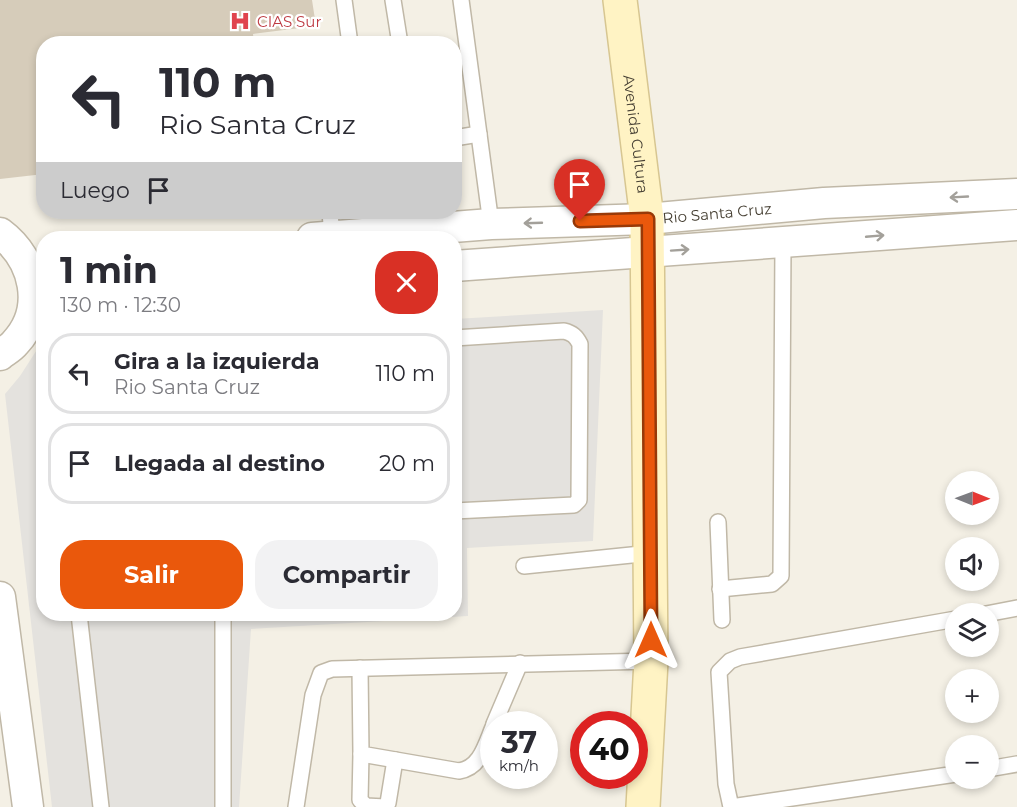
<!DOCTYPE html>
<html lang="es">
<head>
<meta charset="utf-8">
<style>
	:root { --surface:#fff; --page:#f2f2f3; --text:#2b2b33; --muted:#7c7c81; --line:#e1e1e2; --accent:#ea580c }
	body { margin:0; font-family:Montserrat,sans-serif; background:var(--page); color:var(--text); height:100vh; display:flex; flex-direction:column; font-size:22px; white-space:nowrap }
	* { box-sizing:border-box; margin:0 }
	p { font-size:20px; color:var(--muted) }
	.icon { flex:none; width:33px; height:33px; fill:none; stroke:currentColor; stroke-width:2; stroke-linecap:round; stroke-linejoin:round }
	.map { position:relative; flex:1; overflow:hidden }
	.sheet { position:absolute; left:36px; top:231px; width:426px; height:390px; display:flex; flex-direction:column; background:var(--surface); border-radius:24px; box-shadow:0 3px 9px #0003 }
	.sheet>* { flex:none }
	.guide { position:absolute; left:36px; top:36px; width:426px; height:183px; border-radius:24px; box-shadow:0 3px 9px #0003; background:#fff; color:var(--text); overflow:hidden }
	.needle { width:39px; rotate:91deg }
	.controls { position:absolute; left:945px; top:471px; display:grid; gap:12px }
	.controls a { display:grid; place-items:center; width:54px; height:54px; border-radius:50%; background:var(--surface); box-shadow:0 3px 9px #0003; font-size:30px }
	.speed { position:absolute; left:480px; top:711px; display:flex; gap:12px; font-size:30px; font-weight:700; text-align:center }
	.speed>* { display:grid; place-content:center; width:78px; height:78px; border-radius:50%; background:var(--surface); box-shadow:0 3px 9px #0003; line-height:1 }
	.speed small { font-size:15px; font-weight:400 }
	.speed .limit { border:9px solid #d22; background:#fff; color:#111 }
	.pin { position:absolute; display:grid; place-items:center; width:51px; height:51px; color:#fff; margin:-62px -26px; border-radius:50% 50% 50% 0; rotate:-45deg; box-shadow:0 0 6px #0007 }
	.pin .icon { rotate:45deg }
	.me { position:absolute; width:66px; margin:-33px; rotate:0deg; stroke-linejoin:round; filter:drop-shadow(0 0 4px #0008) }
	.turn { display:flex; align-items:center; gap:21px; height:126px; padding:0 24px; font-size:27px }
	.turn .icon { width:78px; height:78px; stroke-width:2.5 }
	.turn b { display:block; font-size:42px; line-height:51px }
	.then { display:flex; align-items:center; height:57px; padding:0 24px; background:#0003; gap:12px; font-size:22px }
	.round { display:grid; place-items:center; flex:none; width:63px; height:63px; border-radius:24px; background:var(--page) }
	.overview { display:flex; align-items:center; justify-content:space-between; height:102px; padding:0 24px }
	h1 { font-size:36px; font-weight:700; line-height:45px }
	.action { display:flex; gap:12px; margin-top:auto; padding:12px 24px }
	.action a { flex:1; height:69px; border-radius:24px; background:var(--accent); color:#fff; font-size:24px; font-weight:700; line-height:69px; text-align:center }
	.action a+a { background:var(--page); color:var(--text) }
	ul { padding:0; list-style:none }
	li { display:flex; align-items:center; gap:18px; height:81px; margin:0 12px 9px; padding:0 12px; border:3px solid var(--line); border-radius:24px }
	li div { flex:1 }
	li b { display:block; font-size:22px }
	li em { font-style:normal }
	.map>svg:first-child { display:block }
	.parking { fill:#e4e2de }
	.building { fill:#d6ccba }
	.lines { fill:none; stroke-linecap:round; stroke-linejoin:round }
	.lane-casing { stroke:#c0b8a7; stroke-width:18 }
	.street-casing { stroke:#c0b8a7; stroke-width:33 }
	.secondary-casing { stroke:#d7c691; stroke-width:36 }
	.lane { stroke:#fff; stroke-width:15 }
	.street { stroke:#fff; stroke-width:30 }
	.secondary { stroke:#fff3c4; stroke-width:33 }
	.oneway { stroke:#a3a09a }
	.route-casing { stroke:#983908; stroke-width:15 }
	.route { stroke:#ea580c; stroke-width:10 }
	.labels { text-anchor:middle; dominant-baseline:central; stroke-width:4.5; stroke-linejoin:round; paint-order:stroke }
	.health-label { font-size:15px; fill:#be3a42; stroke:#fff; text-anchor:start }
	.street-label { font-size:15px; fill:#474034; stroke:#fff }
</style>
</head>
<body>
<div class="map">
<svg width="1017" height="807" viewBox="0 0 1017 807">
	<rect width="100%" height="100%" fill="#f4f0e5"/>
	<polygon class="parking" points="603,310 593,541 467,548 468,616 251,629 239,807 52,807 5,394 20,376 40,345 43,345 44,614 454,614 455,319"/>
	<polygon class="building" points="0,0 312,0 316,26 253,34 254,44 44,44 44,174 0,179"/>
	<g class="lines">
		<g class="lane-casing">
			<g id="lane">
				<polyline points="344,0 350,44"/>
				<polyline points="393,0 400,44"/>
				<polyline points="461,0 491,224"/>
				<polyline points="454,138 479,134"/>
				<polyline points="330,212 332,237"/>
				<polyline points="372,212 375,234"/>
				<path d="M454,338L564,331C572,333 576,336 580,344L579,500L574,505L454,511"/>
				<polyline points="718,522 722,620"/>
				<polyline points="524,566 651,553"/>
				<polyline points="720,589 772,584 781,576 783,244"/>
				<polyline points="79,614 101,807"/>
				<polyline points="223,614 223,807"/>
				<polyline points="986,614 1017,608"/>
				<polyline points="956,619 740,657 730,661 719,672 726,784 731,807 956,774"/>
				<path d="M360,668L361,754L459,771C481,768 486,743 494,725"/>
				<polyline points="494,724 520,663"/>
				<polyline points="361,754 360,800 366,806 385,807 388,803 395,760"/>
				<polyline points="988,769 1017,764"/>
				<polyline points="296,807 313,695 321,673 332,669 651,661"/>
			</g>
		</g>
		<g class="street-casing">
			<g id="street">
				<path d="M0,233C35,259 47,309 15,343C11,348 5,351 0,355"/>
				<path id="s1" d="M312,238L491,224L647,219L824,203L1017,194"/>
				<polyline points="454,266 1017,225"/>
				<polyline points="0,597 28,807"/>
			</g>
		</g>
		<g class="secondary-casing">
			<g id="secondary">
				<path id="s2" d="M620,0L647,219L651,661L643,807"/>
			</g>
		</g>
		<use href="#lane" class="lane"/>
		<use href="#street" class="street"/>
		<use href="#secondary" class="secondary"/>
	</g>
	<defs><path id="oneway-shaft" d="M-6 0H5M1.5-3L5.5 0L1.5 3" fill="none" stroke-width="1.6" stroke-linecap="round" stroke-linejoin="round" transform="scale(1.5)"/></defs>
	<g class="oneway">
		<use href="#oneway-shaft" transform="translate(959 197) rotate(177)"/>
		<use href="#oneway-shaft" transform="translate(533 223) rotate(178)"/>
		<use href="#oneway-shaft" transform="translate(875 236) rotate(-5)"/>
		<use href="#oneway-shaft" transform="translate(680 250) rotate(-4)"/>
	</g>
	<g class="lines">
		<g class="route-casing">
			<polyline id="route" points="580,221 648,219 651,640"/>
		</g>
		<use href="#route" class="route"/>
	</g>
	<defs>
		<g id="hospital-bare" transform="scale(1.62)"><path d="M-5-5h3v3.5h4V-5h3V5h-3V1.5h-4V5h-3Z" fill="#e0444e" stroke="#fff" stroke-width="2.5" paint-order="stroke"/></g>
	</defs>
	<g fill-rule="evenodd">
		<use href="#hospital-bare" x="240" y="21"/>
	</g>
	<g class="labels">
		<g class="health-label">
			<text x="257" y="21">CIAS Sur</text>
		</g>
		<g class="street-label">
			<text stroke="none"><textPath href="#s2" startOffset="135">Avenida Cultura</textPath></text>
			<text stroke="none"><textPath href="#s1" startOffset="406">Rio Santa Cruz</textPath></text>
		</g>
	</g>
</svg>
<div class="controls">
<a><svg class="needle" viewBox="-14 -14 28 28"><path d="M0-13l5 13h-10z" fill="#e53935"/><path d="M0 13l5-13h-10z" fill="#7c7c81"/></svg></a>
<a><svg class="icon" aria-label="sound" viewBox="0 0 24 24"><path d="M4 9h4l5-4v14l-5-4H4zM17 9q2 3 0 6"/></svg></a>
<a><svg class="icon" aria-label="layers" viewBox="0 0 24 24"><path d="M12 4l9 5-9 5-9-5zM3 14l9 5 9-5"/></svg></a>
<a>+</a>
<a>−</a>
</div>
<div class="speed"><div>37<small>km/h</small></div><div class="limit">40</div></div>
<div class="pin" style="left:580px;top:221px;background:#d93025"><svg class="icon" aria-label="arrive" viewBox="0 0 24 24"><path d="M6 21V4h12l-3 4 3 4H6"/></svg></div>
<svg class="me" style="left:651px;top:640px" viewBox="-20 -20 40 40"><path d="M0-17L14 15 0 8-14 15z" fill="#ea580c" stroke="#fff" stroke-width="4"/></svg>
<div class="guide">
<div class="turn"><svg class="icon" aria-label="left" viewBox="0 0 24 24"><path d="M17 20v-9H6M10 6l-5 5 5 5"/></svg><div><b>110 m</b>Rio Santa Cruz</div></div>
<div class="then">Luego<svg class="icon" aria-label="arrive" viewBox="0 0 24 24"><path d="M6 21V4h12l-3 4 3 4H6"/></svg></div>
</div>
<section class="sheet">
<div class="overview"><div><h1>1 min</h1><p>130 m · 12:30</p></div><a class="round" style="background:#d93025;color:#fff"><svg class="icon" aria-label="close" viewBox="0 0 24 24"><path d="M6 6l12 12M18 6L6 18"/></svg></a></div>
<ul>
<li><svg class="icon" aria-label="left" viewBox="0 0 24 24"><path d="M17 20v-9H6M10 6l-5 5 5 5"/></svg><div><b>Gira a la izquierda</b><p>Rio Santa Cruz</p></div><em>110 m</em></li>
<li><svg class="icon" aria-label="arrive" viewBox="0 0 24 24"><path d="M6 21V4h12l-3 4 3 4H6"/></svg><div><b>Llegada al destino</b></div><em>20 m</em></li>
</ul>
<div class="action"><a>Salir</a><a>Compartir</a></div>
</section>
</div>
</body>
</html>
